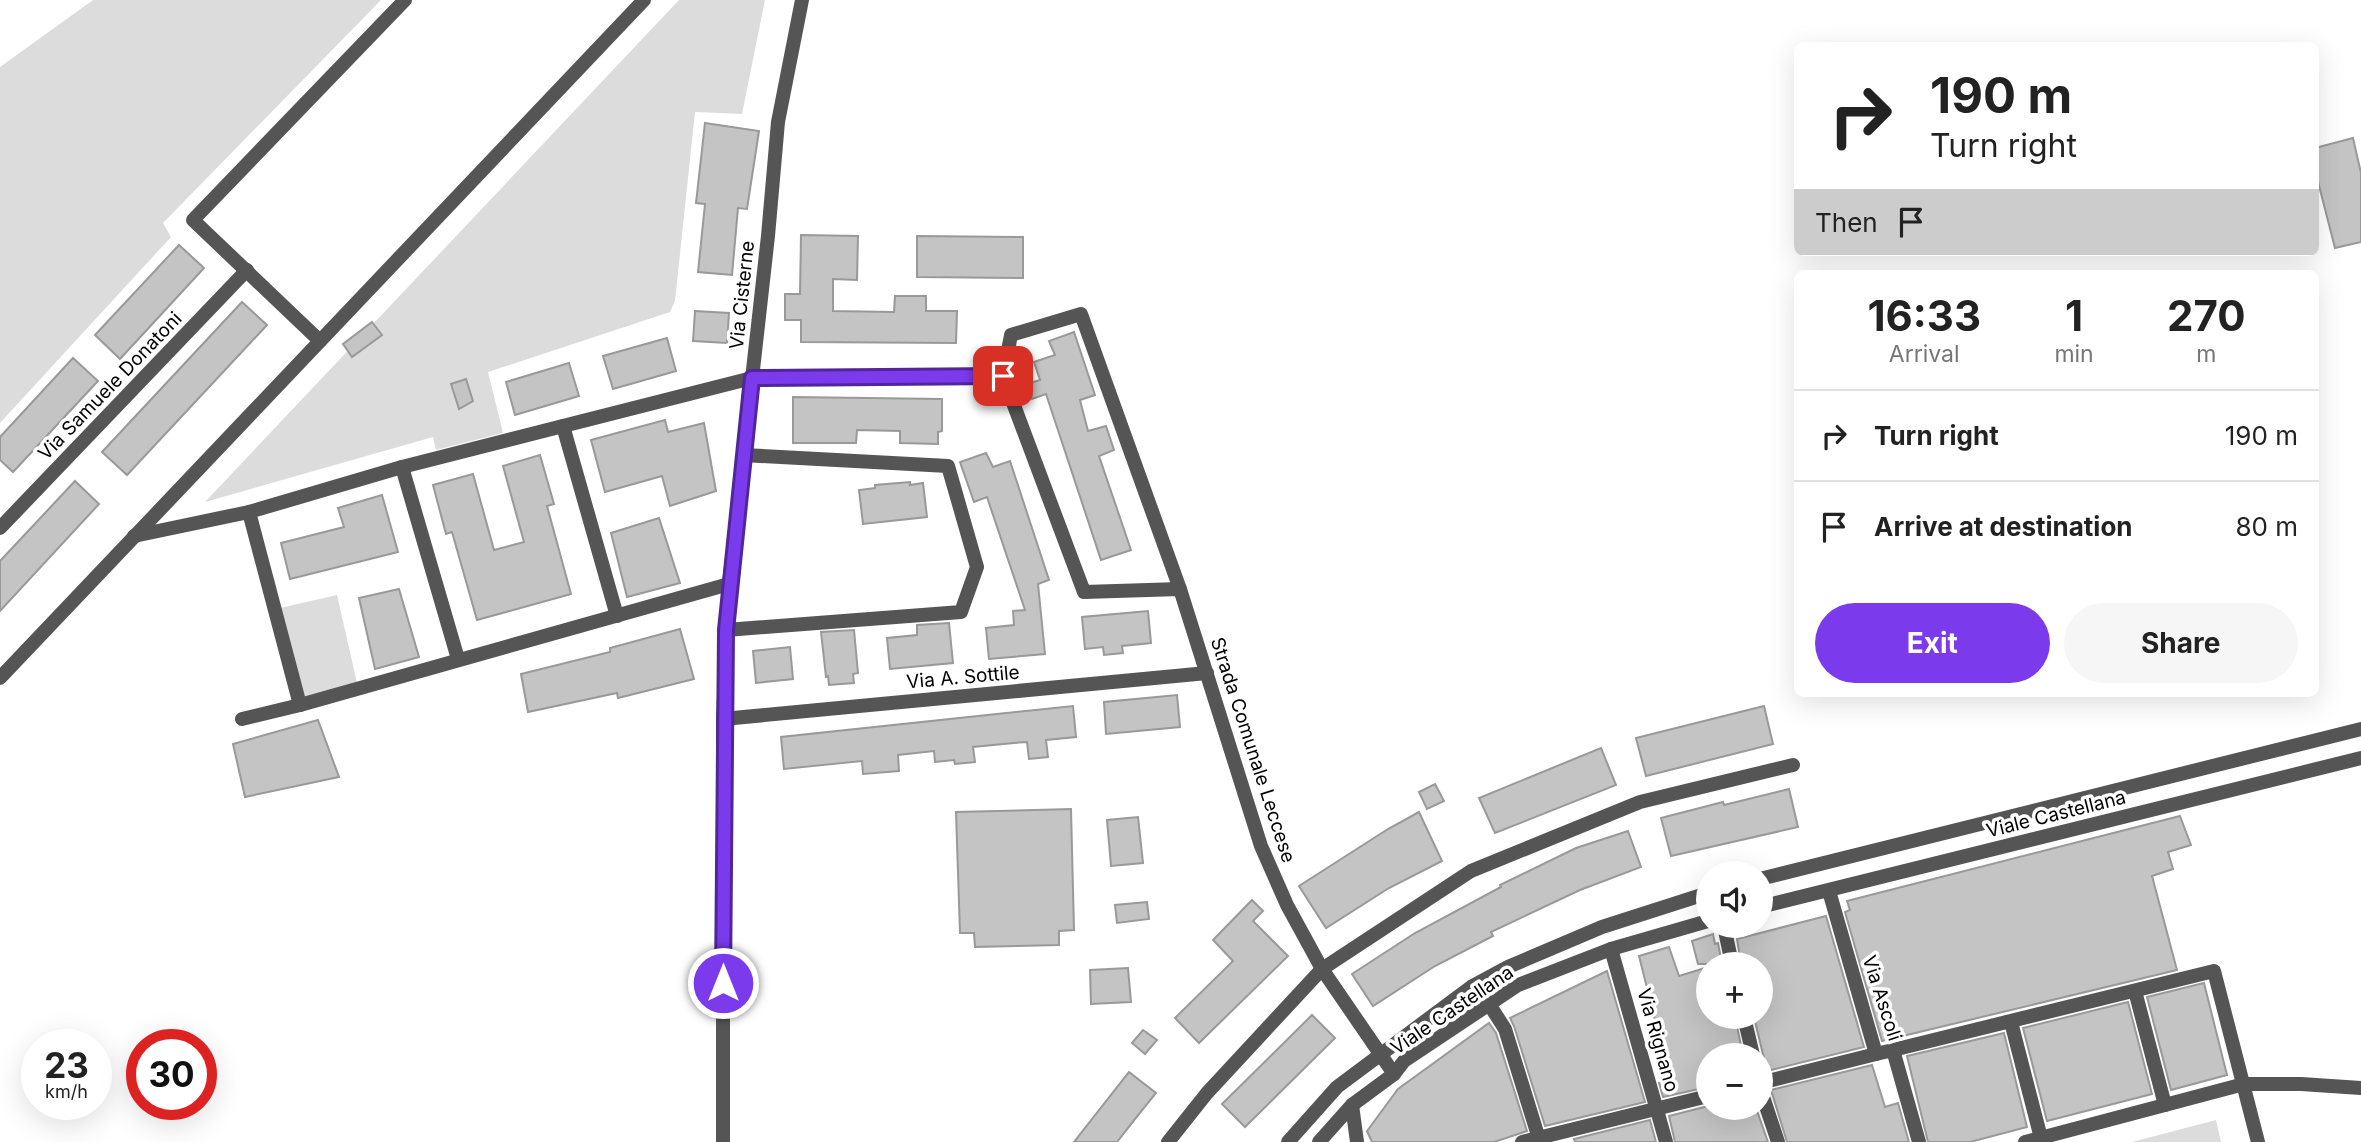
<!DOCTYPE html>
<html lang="en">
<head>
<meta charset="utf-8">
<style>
	:root { --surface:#fff; --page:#f6f6f6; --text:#222; --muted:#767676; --line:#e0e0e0; --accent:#7c3aed }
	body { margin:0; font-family:Inter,sans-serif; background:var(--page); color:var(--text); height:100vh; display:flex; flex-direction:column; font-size:26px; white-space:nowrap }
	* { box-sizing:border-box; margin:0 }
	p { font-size:23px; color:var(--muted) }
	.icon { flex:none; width:38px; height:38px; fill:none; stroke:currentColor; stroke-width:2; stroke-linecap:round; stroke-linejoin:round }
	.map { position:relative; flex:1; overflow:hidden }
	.details { position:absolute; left:1794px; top:270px; width:525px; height:427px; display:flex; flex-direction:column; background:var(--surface); border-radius:10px; box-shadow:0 7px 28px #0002 }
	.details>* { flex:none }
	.banner { position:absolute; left:1794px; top:42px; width:525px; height:214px; border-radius:10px; box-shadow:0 7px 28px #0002; background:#fff; color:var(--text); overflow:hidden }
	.tools { position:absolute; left:1696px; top:861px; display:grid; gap:14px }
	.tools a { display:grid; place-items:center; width:77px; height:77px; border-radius:50%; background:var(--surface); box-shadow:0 7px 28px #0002; font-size:35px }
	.speed { position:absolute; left:21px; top:1029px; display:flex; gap:14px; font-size:35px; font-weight:700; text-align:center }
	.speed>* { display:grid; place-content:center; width:91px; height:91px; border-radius:50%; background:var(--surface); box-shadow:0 7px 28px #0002; line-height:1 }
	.speed small { font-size:18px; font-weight:400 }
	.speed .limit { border:10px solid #d22; background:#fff; color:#111 }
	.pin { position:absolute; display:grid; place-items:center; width:60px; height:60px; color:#fff; margin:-30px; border-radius:14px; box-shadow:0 4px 10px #0006 }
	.me { position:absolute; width:77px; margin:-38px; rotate:0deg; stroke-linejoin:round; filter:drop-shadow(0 0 5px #0008) }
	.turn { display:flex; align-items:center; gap:24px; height:147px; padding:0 21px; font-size:32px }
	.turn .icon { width:91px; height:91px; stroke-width:2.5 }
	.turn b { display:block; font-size:49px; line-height:60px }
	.then { display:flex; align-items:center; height:66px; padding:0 21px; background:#0003; gap:14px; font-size:26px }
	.eta { display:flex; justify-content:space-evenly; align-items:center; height:119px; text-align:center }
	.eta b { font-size:42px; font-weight:700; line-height:49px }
	.primary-button { display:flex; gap:14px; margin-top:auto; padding:14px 21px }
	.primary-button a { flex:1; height:80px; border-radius:42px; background:var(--accent); color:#fff; font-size:28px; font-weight:700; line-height:80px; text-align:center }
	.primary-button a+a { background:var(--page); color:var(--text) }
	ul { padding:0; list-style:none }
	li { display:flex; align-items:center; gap:21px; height:91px; padding:0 21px; border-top:2px solid var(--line) }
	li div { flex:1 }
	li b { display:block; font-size:26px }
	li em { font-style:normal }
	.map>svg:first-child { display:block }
	.green { fill:#dcdcdc }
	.building { fill:#c4c4c4; stroke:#999; stroke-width:2 }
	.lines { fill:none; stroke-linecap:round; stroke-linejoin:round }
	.street { stroke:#555; stroke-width:14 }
	.route-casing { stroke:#51269a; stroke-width:18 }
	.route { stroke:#7c3aed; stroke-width:12 }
	.labels { text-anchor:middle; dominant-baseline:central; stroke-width:7; stroke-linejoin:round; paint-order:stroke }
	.street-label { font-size:19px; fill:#000; stroke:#fff }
</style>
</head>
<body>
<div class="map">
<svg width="2361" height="1142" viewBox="0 0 2361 1142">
	<rect width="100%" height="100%" fill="#fff"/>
	<g class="green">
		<polygon points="93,0 381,0 163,223 171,237 0,423 0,67"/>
		<polygon points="679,0 765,0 742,114 695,112 675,301 670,312 488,372 503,433 436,450 433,437 205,502"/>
		<polygon points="337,595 357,683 303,700 280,608"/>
		<polygon points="2216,1120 2221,1142 2132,1142"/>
	</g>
	<g class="building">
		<polygon points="705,123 759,131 747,209 738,208 732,275 698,272 705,204 696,203"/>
		<polygon points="2353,138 2361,173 2361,242 2335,248 2315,170 2315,148"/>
		<polygon points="801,235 858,236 857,280 833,279 833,311 894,312 895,296 926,296 926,311 957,311 956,343 801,342 801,320 785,320 785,294 800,294"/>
		<polygon points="917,236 1023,237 1023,278 917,277"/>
		<polygon points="179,245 204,268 120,359 95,335"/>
		<polygon points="242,302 267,325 127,475 102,452"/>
		<polygon points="695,311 729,313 727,343 693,341"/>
		<polygon points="372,322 382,335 352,357 343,344"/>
		<polygon points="1074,332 1095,395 1080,400 1088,431 1106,426 1114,450 1099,456 1131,550 1101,560 1046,394 1032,399 1027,384 1040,380 1034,362 1055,355 1049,341"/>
		<polygon points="667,338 676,371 613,389 603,356"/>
		<polygon points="73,358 98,381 13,472 0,460 0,437"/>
		<polygon points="569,363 579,396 515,415 506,382"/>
		<polygon points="466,379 473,401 459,409 451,384"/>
		<polygon points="793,397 942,399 942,431 938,432 938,444 900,443 900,431 857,430 856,443 793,443"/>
		<polygon points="665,420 668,432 704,423 716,491 670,506 662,476 605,492 591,440"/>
		<polygon points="986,453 993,467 1010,461 1049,580 1038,584 1045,654 989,659 986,628 1014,625 1013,611 1025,610 987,497 974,502 960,462"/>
		<polygon points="540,455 554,504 547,506 571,594 477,620 452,532 446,534 433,485 473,474 494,550 524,542 503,466"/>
		<polygon points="75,481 99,504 0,611 0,561"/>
		<polygon points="910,482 910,485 923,483 927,517 863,524 859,490 875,488 875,485"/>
		<polygon points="382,495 398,552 290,579 281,543 344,527 338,508"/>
		<polygon points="659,518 680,583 627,597 611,533"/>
		<polygon points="399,589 419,657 375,669 359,598"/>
		<polygon points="1148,611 1151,643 1122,646 1123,653 1104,655 1103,647 1085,649 1082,617"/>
		<polygon points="949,623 953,663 890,669 887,638 917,635 917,625"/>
		<polygon points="680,629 694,679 618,698 617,693 528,712 521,674 610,652 610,648"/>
		<polygon points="854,630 858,673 853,674 854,683 829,685 828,676 826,677 821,632"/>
		<polygon points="790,647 793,679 756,683 753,651"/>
		<polygon points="1177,695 1180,727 1106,734 1104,702"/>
		<polygon points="1073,706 1076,737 1046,740 1048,757 1029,759 1027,742 1014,743 973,747 975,762 955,764 954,760 935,762 934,751 898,755 899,771 863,774 862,761 784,769 781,737"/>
		<polygon points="1764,706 1773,744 1646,776 1636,738"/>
		<polygon points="318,720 339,777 245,797 233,744"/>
		<polygon points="1601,748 1616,785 1495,833 1479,798"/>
		<polygon points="1435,784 1444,801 1427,809 1419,792"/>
		<polygon points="1789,789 1798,827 1671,856 1661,818 1723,802 1724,805"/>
		<polygon points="1071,809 1074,930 1059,931 1059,945 975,947 974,933 960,933 956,812"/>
		<polygon points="1419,812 1442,861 1389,888 1326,928 1299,886 1388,829"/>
		<polygon points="2180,816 2191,845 2168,852 2173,869 2152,876 2177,970 1882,1041 1845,912 1850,910 1847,901"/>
		<polygon points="1138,817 1143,863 1111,866 1107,820"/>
		<polygon points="1628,831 1641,867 1580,890 1491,932 1493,936 1435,966 1373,1006 1352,974 1415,933 1501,887 1500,885 1576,848"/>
		<polygon points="1252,900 1263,911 1253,921 1288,956 1199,1043 1175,1018 1233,961 1213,940"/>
		<polygon points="1147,902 1149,919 1117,923 1115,905"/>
		<polygon points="1826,916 1864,1047 1767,1071 1754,1017 1760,1017 1760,964 1741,964 1737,939"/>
		<polygon points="1713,934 1715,944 1718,943 1722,964 1698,964 1692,941"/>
		<polygon points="1669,947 1679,976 1708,967 1708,1017 1735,1017 1743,1055 1708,1055 1708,1087 1663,1097 1659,1083 1670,1080 1639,956"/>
		<polygon points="1128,968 1131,1002 1091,1004 1090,970"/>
		<polygon points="1607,971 1645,1102 1545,1126 1514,1026 1510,1018"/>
		<polygon points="2204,983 2227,1075 2171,1090 2147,997"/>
		<polygon points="2128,1002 2152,1094 2047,1121 2023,1028"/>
		<polygon points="1312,1015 1335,1038 1245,1127 1222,1104"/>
		<polygon points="1489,1023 1496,1033 1527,1131 1494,1142 1372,1142 1367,1131 1398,1089"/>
		<polygon points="1143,1030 1157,1040 1145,1054 1132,1043"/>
		<polygon points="2004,1033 2027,1127 1970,1142 1928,1142 1907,1056"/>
		<polygon points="1872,1065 1885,1107 1898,1103 1909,1142 1787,1142 1771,1090"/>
		<polygon points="1129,1072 1156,1093 1135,1119 1117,1142 1074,1142"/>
		<polygon points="1708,1106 1708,1108 1756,1108 1768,1142 1675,1142 1669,1116"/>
		<polygon points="1650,1120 1656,1142 1575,1142 1574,1139"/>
	</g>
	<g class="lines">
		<g class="street">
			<polyline points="320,341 193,220 405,0"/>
			<polyline points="1003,376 1084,592 1180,589"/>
			<polyline points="563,426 617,616"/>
			<polyline points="402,467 458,659"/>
			<polyline points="249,512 300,705"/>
			<polyline points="0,528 247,270"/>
			<polyline points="134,536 249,512 402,467 752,378 1003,376 1011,335 1081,314 1180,589 1261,846 1287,905 1322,969 1394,1074"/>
			<polyline points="726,630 961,612 977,567 948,466 743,455"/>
			<polyline points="0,678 644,0"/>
			<polyline points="242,719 300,705 729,584"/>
			<polyline points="723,719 1207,673"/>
			<polyline points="1760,879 2361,729"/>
			<polyline points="1829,891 1876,1054 1893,1050 1919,1142"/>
			<polyline points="1760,907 2361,758"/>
			<polyline points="1724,926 1732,964"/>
			<polyline points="1611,949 1666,1142"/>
			<polyline points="2135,991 2165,1105"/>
			<polyline points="1489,1004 1505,1029 1540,1142"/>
			<polyline points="1744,1017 1753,1055"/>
			<polyline points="2011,1022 2041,1138"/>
			<polyline points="1893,1050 2214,971 2258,1142"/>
			<polyline points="1760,1083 1876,1054"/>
			<polyline points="1760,1088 1778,1142"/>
			<polyline points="1352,1105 1357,1142"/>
			<polyline points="723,1142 723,719 729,584 768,236 778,122 802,0"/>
			<polyline points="1168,1142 1207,1093 1322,969 1471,871 1640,802 1793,765"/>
			<polyline points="1288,1142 1337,1087 1471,987 1508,967 1602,927 1708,893"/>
			<polyline points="1319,1142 1352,1105 1394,1074 1404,1061 1518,985 1611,949 1708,921"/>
			<polyline points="1522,1142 1708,1096"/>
			<polyline points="2025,1142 2244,1084 2301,1084 2361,1088"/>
		</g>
	</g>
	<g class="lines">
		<g class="route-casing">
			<polyline id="route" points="723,983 726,630 752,378 1003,376"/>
		</g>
		<use href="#route" class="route"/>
	</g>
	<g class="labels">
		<g class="street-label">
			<text transform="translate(742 295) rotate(-84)">Via Cisterne</text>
			<text transform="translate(110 386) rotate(-46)">Via Samuele Donatoni</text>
			<text transform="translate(963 677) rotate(-5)">Via A. Sottile</text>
			<text transform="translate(1253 750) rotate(72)">Strada Comunale Leccese</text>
			<text transform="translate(2056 814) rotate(-14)">Viale Castellana</text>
			<text transform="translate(1882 998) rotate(72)">Via Ascoli</text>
			<text transform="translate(1452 1010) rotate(-34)">Viale Castellana</text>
			<text transform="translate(1658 1040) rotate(74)">Via Rignano</text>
		</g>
	</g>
</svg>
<div class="tools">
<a><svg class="icon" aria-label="sound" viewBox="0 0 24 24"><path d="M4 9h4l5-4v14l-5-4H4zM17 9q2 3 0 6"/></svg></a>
<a>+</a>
<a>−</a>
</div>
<div class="speed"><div>23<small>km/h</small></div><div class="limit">30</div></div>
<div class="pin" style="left:1003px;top:376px;background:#d93025"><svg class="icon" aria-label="arrive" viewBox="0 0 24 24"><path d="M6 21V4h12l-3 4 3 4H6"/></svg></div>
<svg class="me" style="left:723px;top:983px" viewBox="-20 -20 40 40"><circle r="17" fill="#7c3aed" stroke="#fff" stroke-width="3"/><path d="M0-11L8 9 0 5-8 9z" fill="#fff"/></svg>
<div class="banner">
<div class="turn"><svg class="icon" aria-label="right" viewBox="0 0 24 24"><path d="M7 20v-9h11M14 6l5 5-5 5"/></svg><div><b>190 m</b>Turn right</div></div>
<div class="then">Then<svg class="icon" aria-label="arrive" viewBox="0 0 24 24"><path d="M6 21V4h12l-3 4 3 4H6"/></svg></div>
</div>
<section class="details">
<div class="eta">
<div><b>16:33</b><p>Arrival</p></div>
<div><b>1</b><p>min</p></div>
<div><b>270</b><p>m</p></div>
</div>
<ul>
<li><svg class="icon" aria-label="right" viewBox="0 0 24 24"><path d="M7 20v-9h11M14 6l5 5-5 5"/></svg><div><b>Turn right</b></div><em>190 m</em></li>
<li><svg class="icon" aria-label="arrive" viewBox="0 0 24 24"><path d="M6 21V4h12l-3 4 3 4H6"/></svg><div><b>Arrive at destination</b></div><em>80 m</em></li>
</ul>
<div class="primary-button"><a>Exit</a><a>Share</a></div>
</section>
</div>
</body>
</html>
